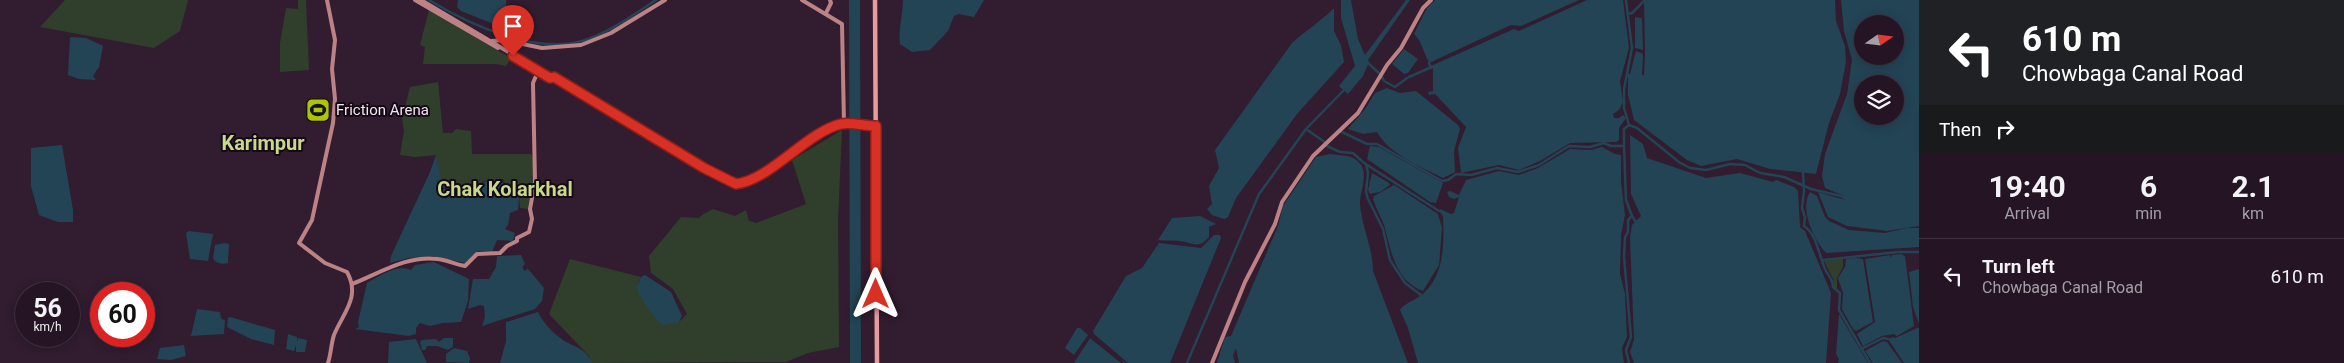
<!DOCTYPE html>
<html lang="en">
<head>
<meta charset="utf-8">
<style>
	:root { --surface:#251524; --page:#312231; --text:#f1f3f6; --muted:#a39fa6; --line:#423441 }
	body { margin:0; font-family:Roboto,sans-serif; background:var(--page); color:var(--text); height:100vh; display:flex; flex-direction:column; font-size:19px; white-space:nowrap }
	* { box-sizing:border-box; margin:0 }
	p { font-size:16px; color:var(--muted) }
	.icon { flex:none; width:28px; height:28px; fill:none; stroke:currentColor; stroke-width:2; stroke-linecap:round; stroke-linejoin:round }
	.map { position:relative; flex:1; overflow:hidden }
	.side { display:flex; flex-direction:column; background:var(--surface); width:425px }
	.side>* { flex:none }
	.top-card { background:#202124; color:#fff; overflow:hidden }
	.needle { width:32px; rotate:76deg }
	.buttons { position:absolute; left:1854px; top:15px; display:grid; gap:10px }
	.buttons a { display:grid; place-items:center; width:50px; height:50px; border-radius:50%; background:var(--surface); box-shadow:0 2px 12px #0003,0 0 0 1px var(--line); font-size:25px }
	.speed { position:absolute; left:15px; top:282px; display:flex; gap:10px; font-size:25px; font-weight:700; text-align:center }
	.speed>* { display:grid; place-content:center; width:65px; height:65px; border-radius:50%; background:var(--surface); box-shadow:0 2px 12px #0003,0 0 0 1px var(--line); line-height:1 }
	.speed small { font-size:12px; font-weight:400 }
	.speed .limit { border:8px solid #d22; background:#fff; color:#111 }
	.pin { position:absolute; display:grid; place-items:center; width:42px; height:42px; color:#fff; margin:-51px -21px; border-radius:50% 50% 50% 0; rotate:-45deg; box-shadow:0 0 5px #0007 }
	.pin .icon { rotate:45deg }
	.me { position:absolute; width:55px; margin:-28px; rotate:0deg; stroke-linejoin:round; filter:drop-shadow(0 0 4px #0008) }
	.turn { display:flex; align-items:center; gap:18px; height:105px; padding:0 20px; font-size:22px }
	.turn .icon { width:65px; height:65px; stroke-width:2.5 }
	.turn b { display:block; font-size:35px; line-height:42px }
	.then { display:flex; align-items:center; height:48px; padding:0 20px; background:#0003; gap:10px; font-size:19px }
	.eta { display:flex; justify-content:space-evenly; align-items:center; height:85px; text-align:center }
	.eta b { font-size:30px; font-weight:700; line-height:35px }
	ul { padding:0; list-style:none }
	li { display:flex; align-items:center; gap:15px; height:75px; padding:0 20px; border-top:1px solid var(--line) }
	li div { flex:1 }
	li b { display:block; font-size:19px }
	li em { font-style:normal }
	main { display:flex; flex:1; min-height:0 }
	.map>svg:first-child { display:block }
	.green { fill:#303f2c }
	.water { fill:#234455; fill-rule:evenodd }
	.lines { fill:none; stroke-linecap:round; stroke-linejoin:round }
	.stream { stroke:#234455; stroke-width:1 }
	.canal { stroke:#234455; stroke-width:2.5 }
	.secondary { stroke:#bd8284; stroke-width:4 }
	.primary { stroke:#e89b9f; stroke-width:4.5 }
	.route-casing { stroke:#8d1f18; stroke-width:12 }
	.route { stroke:#d93025; stroke-width:9 }
	.labels { text-anchor:middle; dominant-baseline:central; stroke-width:4; stroke-linejoin:round; paint-order:stroke }
	.poi-label { font-size:15px; fill:#f1e3f0; stroke:#130a13; text-anchor:start }
	.district-label { font-size:20px; font-weight:bold; fill:#cad88c; stroke:#130a13 }
</style>
</head>
<body>
<main>
<div class="map">
<svg width="1919" height="363" viewBox="0 0 1919 363">
	<rect width="100%" height="100%" fill="#311c30"/>
	<g class="green">
		<polygon points="65,0 188,0 180,31 154,48 40,27"/>
		<polygon points="298,0 306,0 309,70 280,72 280,43 286,8 298,9"/>
		<polygon points="429,10 511,58 506,66 496,64 423,64 425,47 420,45"/>
		<path d="M438,82L443,133H452L456,129L471,131L472,154H531C540,171 533,192 530,209L520,208L519,197L507,187L503,179L484,181L473,187L442,188L436,155L415,157L400,155L404,131L402,119L410,87Z"/>
		<polygon points="842,130 838,220 839,347 808,353 786,362 590,363 589,356 549,314 570,259 641,277 638,283 679,322 687,314 673,289 651,273 649,256 681,217 699,218 702,215 713,209 735,216 746,210 749,221 756,223 806,204 792,160"/>
		<polygon points="1843,258 1843,267 1837,278 1837,289 1834,287 1833,279 1824,261"/>
	</g>
	<g class="water">
		<polygon points="458,0 506,0 508,28 501,27 461,11 457,7"/>
		<polygon points="849,0 860,0 861,363 850,363"/>
		<path d="M903,0H984L974,17L959,14L954,16L948,31L930,50L912,52L900,44C898,29 903,15 903,0Z"/>
		<polygon points="1341,0 1351,0 1358,39 1365,55 1406,0 1410,0 1368,60 1369,62 1363,76 1348,94 1339,86 1355,66 1341,18"/>
		<polygon points="1435,0 1579,0 1521,26 1511,25 1429,63 1419,40 1414,34 1427,8"/>
		<polygon points="1587,0 1623,0 1629,48 1620,81 1623,102 1619,110 1613,114 1614,118 1619,118 1623,115 1626,118 1619,128 1619,140 1616,142 1570,143 1540,161 1519,170 1499,165 1461,173 1458,148 1466,127 1435,94 1429,95 1428,92 1433,91 1433,65 1514,29 1519,31"/>
		<polygon points="1644,0 1835,0 1836,21 1845,46 1846,62 1840,94 1829,123 1816,174 1770,169 1737,159 1701,166 1687,160 1634,120 1628,95 1628,74 1630,74 1636,51 1643,54 1642,75 1644,75 1645,54"/>
		<path d="M1841,0H1919V226L1887,231L1847,226L1828,217L1818,192L1849,201L1842,195L1825,188L1822,176L1825,154L1847,94L1852,60L1844,31ZM1862,24H1895V56H1862ZM1862,84H1895V116H1862Z"/>
		<path d="M1333,9H1334V31L1341,45L1344,62L1297,114L1236,198L1228,217L1224,219L1212,215L1207,209L1212,204L1209,186L1219,168L1215,150L1292,43C1305,31 1320,22 1333,9Z"/>
		<polygon points="1635,17 1642,18 1643,50 1635,48"/>
		<polygon points="70,37 86,38 103,46 99,67 93,76 96,80 79,79 68,75"/>
		<polygon points="1404,49 1418,59 1408,73 1404,74 1392,64"/>
		<path d="M1387,88L1400,93L1416,91L1458,125L1460,129L1454,151L1455,172L1443,178C1421,167 1389,154 1377,132L1363,134L1348,129L1365,109L1375,93Z"/>
		<polygon points="1630,135 1643,144 1647,158 1706,178 1740,173 1773,182 1776,180 1794,187 1798,191 1800,227 1805,231 1831,293 1826,363 1634,363 1630,352 1634,340 1630,238 1632,225 1641,216 1631,194"/>
		<polygon points="62,145 73,210 73,222 58,222 39,215 31,186 31,148"/>
		<polygon points="1370,146 1379,147 1443,183 1436,203 1430,202 1367,159"/>
		<path d="M1602,147L1615,154L1621,155V182L1625,215L1621,235L1620,274L1625,294L1627,337L1622,348L1624,363H1418L1408,328L1400,310C1404,303 1418,299 1424,293C1445,273 1444,242 1443,216L1439,211L1440,209L1451,214L1454,213L1459,197L1454,199L1449,197L1447,192L1450,191L1459,195L1466,180L1499,171L1519,175L1538,168L1570,149L1591,150Z"/>
		<path d="M1330,154C1342,156 1354,154 1361,165C1368,175 1360,191 1360,203C1361,225 1373,247 1373,271L1408,363H1239L1236,348L1233,355L1235,363H1217L1225,337L1231,336L1278,226L1283,206L1316,157Z"/>
		<polygon points="436,155 443,189 468,188 487,181 500,180 519,198 518,210 510,213 508,225 505,229 515,233 513,241 497,240 492,252 478,251 465,263 433,256 409,258 390,263 391,256 430,172"/>
		<polygon points="1372,173 1389,183 1390,185 1380,192 1370,194 1368,190"/>
		<path d="M1394,185L1438,214L1442,228L1439,265L1423,291C1396,281 1391,252 1385,228C1382,218 1376,209 1373,199L1374,196Z"/>
		<path d="M1810,192L1817,196L1825,217L1829,221L1849,230L1885,233L1907,228H1919V247L1826,253C1814,240 1799,208 1810,192Z"/>
		<path d="M1200,216L1216,224L1209,227V237L1203,243C1193,247 1188,241 1179,241C1171,240 1165,241 1158,240L1172,218Z"/>
		<polygon points="189,231 213,234 208,261 190,259 186,233"/>
		<polygon points="1214,235 1220,235 1221,238 1170,363 1128,363 1094,334 1093,331 1126,276 1142,268 1159,243 1201,248"/>
		<path d="M225,243L229,244L228,263C223,265 215,263 213,258L215,245Z"/>
		<polygon points="1901,254 1905,256 1914,326 1897,336 1894,334 1882,336 1863,346 1857,334 1875,322 1865,259 1890,255 1891,258 1892,255"/>
		<polygon points="521,255 525,264 522,267 525,271 527,269 529,270 544,288 542,301 535,309 482,326 485,317 484,306 480,305 468,309 473,279 489,279 496,267 497,256"/>
		<polygon points="1856,258 1863,259 1873,322 1856,331 1853,329 1842,309 1843,293 1838,278 1845,267 1846,259"/>
		<path d="M434,262L469,279L468,301L461,322L443,323L430,326L420,323L416,328V334L409,336L355,329L359,327L358,322L367,283C380,276 396,264 411,270L415,265Z"/>
		<polygon points="1919,269 1919,324 1913,307 1909,272"/>
		<path d="M645,275L671,292L682,316L679,322L663,325C654,317 639,299 637,287L641,277Z"/>
		<polygon points="197,309 220,312 221,319 225,320 224,334 191,336"/>
		<path d="M538,312C544,325 556,336 568,343C578,348 588,351 592,363H500L506,341V322Z"/>
		<polygon points="1839,314 1868,363 1838,363 1839,359 1836,354"/>
		<polygon points="230,317 275,330 274,345 251,339 227,327 228,318"/>
		<polygon points="1077,328 1080,328 1088,335 1074,355 1065,348"/>
		<polygon points="1917,328 1919,328 1919,363 1904,363 1888,339 1893,337 1895,338"/>
		<polygon points="288,334 297,337 297,342 298,338 307,340 305,352 296,352 296,345 294,351 286,349"/>
		<polygon points="444,338 453,338 453,347 448,350 437,346 427,346 425,350 422,350 420,342 422,340 436,339 439,342"/>
		<polygon points="1090,338 1091,339 1121,363 1074,363"/>
		<polygon points="416,339 427,363 388,363 389,342"/>
		<polygon points="1883,341 1887,342 1902,363 1873,363 1865,351"/>
		<polygon points="184,345 186,356 171,360 157,359 160,348"/>
		<polygon points="454,348 467,351 470,358 469,363 446,362 446,354"/>
	</g>
	<g class="lines">
		<polyline class="stream" points="1123,361 1125,363"/>
		<g class="canal">
			<path d="M429,0C470,25 533,54 582,41C609,33 633,15 656,0"/>
			<polyline points="1626,0 1632,48 1624,89 1624,108 1629,125 1637,128 1679,162 1690,168 1706,170 1730,164 1745,165 1760,173 1784,177 1811,189 1841,196 1849,201"/>
			<polyline points="1628,14 1632,13 1644,1"/>
			<polyline points="1368,63 1380,74"/>
			<polyline points="1429,63 1431,68"/>
			<polyline points="1382,77 1384,81 1395,87 1407,78"/>
			<polyline points="1409,77 1434,66"/>
			<polyline points="1306,129 1326,143"/>
			<polyline points="1342,132 1367,144 1377,144 1442,181 1448,180 1456,174 1471,175 1497,168 1518,172 1539,165 1569,146 1590,147 1604,143 1611,146 1624,146 1624,129 1629,125"/>
			<polyline points="1327,146 1340,152 1353,153 1364,163 1439,211"/>
			<polyline points="1624,146 1626,200 1632,216 1628,220 1628,232 1625,237 1624,257 1631,337 1626,350 1629,363"/>
			<polyline points="1366,164 1368,173 1366,192 1368,199 1383,229 1390,260 1405,283 1421,295"/>
			<path d="M1803,172L1804,191L1802,208L1805,217L1804,226C1817,234 1819,256 1825,269C1828,276 1833,279 1833,287L1840,293L1839,310L1870,363"/>
			<polyline points="1632,216 1636,222"/>
			<polyline points="1823,260 1898,252 1919,252"/>
			<polyline points="1861,349 1883,338 1888,339"/>
			<polyline points="1187,363 1259,194 1306,129 1344,90"/>
		</g>
		<g class="secondary">
			<path d="M327,0L335,40L332,69L335,99L333,123L312,220L299,243L325,263L347,272C361,297 343,313 334,335C331,344 331,354 328,363"/>
			<polyline points="415,0 498,48"/>
			<path d="M421,0L704,168L736,184C769,180 808,131 841,124C851,122 865,126 876,126"/>
			<polyline points="802,0 842,24 844,124"/>
			<polyline points="826,13 831,3 830,0"/>
			<polyline points="492,41 503,40 542,48 581,45 611,33 665,0"/>
			<polyline points="530,67 550,79 554,77"/>
			<path d="M352,284C380,273 407,255 438,259C448,260 456,265 465,266L477,254L500,253L507,246L517,241V238L529,232L532,219L530,209L535,182L533,83L539,69"/>
			<polyline points="1212,363 1245,282 1275,224 1282,202 1313,156 1358,113 1387,65 1401,48 1423,8 1431,0"/>
		</g>
		<polyline class="primary" points="875,0 877,363"/>
	</g>
	<g class="lines">
		<g class="route-casing">
			<path id="route" d="M513,56L550,78L554,77L704,168L736,184C770,180 807,132 841,124C851,122 865,126 876,126V294"/>
		</g>
		<use href="#route" class="route"/>
	</g>
	<defs>
		<g id="stadium-square" transform="scale(1.25)"><rect x="-9" y="-9" width="18" height="18" rx="4" fill="#b0c501" stroke="#130a13"/><path d="M0-5a6.5 5 0 1 0 0 10a6.5 5 0 1 0 0-10ZM-3.5-1.8h7v3.6h-7Z" fill="#111"/></g>
	</defs>
	<g fill-rule="evenodd">
		<use href="#stadium-square" x="318" y="110"/>
	</g>
	<g class="labels">
		<g class="poi-label">
			<text x="336" y="110">Friction Arena</text>
		</g>
		<g class="district-label">
			<text x="263" y="143">Karimpur</text>
			<text x="505" y="189">Chak Kolarkhal</text>
		</g>
	</g>
</svg>
<div class="buttons">
<a><svg class="needle" viewBox="-14 -14 28 28"><path d="M0-13l5 13h-10z" fill="#e53935"/><path d="M0 13l5-13h-10z" fill="#a39fa6"/></svg></a>
<a><svg class="icon" aria-label="layers" viewBox="0 0 24 24"><path d="M12 4l9 5-9 5-9-5zM3 14l9 5 9-5"/></svg></a>
</div>
<div class="speed"><div>56<small>km/h</small></div><div class="limit">60</div></div>
<div class="pin" style="left:513px;top:56px;background:#d93025"><svg class="icon" aria-label="arrive" viewBox="0 0 24 24"><path d="M6 21V4h12l-3 4 3 4H6"/></svg></div>
<svg class="me" style="left:876px;top:294px" viewBox="-20 -20 40 40"><path d="M0-17L14 15 0 8-14 15z" fill="#d93025" stroke="#fff" stroke-width="4"/></svg>
</div>
<section class="side">
<div class="top-card">
<div class="turn"><svg class="icon" aria-label="left" viewBox="0 0 24 24"><path d="M17 20v-9H6M10 6l-5 5 5 5"/></svg><div><b>610 m</b>Chowbaga Canal Road</div></div>
<div class="then">Then<svg class="icon" aria-label="right" viewBox="0 0 24 24"><path d="M7 20v-9h11M14 6l5 5-5 5"/></svg></div>
</div>
<div class="eta">
<div><b>19:40</b><p>Arrival</p></div>
<div><b>6</b><p>min</p></div>
<div><b>2.1</b><p>km</p></div>
</div>
<ul>
<li><svg class="icon" aria-label="left" viewBox="0 0 24 24"><path d="M17 20v-9H6M10 6l-5 5 5 5"/></svg><div><b>Turn left</b><p>Chowbaga Canal Road</p></div><em>610 m</em></li>
</ul>
</section>
</main>
</body>
</html>
